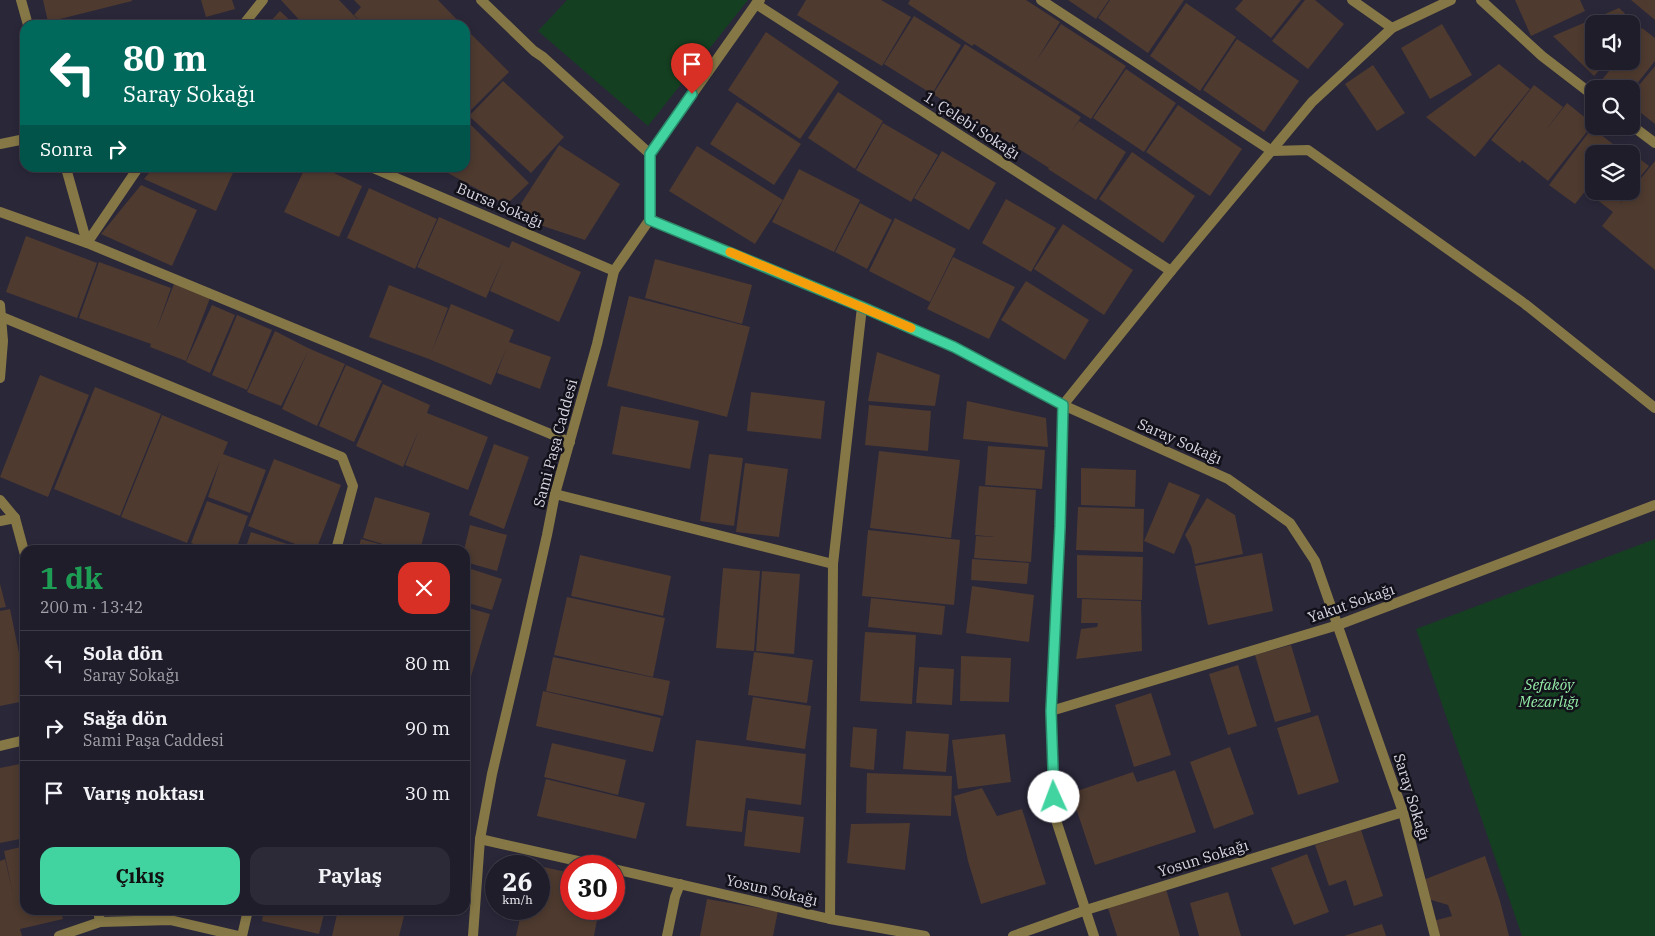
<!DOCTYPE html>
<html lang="tr">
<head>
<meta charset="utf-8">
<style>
	:root { --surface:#201d2b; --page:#2d2a37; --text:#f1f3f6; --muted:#a2a2a9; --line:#3d3b47; --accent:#41d4a1 }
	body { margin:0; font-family:"IBM Plex Serif",serif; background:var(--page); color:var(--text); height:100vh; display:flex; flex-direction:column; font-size:19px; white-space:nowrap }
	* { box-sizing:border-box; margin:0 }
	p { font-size:16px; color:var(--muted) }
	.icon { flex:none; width:28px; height:28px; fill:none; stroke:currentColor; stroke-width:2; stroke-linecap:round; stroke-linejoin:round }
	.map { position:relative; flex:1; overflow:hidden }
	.side { position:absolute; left:20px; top:545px; width:450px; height:370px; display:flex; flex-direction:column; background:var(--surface); border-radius:15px; box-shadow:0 2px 8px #0003,0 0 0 1px var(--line) }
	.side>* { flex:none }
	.hud { position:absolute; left:20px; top:20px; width:450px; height:152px; border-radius:15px; box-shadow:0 2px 8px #0003,0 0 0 1px var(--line); background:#00695c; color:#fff; overflow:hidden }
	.buttons { position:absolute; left:1585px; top:15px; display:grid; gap:10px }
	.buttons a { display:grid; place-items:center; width:55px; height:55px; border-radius:10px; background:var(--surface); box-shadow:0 2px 8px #0003,0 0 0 1px var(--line); font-size:25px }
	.speed { position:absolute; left:485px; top:855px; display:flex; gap:10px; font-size:25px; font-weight:700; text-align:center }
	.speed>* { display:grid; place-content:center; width:65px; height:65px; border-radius:50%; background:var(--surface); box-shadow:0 2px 8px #0003,0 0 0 1px var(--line); line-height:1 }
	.speed small { font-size:12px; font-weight:400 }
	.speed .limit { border:8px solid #d22; background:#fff; color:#111 }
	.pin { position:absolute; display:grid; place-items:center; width:42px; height:42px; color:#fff; margin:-51px -21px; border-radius:50% 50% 50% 0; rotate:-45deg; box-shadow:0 0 5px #0007 }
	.pin .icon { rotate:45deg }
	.me { position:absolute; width:55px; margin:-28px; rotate:358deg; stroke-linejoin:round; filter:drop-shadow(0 0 4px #0008) }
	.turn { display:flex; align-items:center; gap:18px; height:105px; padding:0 20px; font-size:22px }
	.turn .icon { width:65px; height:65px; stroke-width:2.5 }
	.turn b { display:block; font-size:35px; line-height:42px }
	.then { display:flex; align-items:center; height:48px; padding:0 20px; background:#0003; gap:10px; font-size:19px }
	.round { display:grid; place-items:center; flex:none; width:52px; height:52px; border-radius:15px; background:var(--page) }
	.head { display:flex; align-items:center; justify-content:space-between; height:85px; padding:0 20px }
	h1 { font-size:30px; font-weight:700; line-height:38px; color:#1e9e55 }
	.cta { display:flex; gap:10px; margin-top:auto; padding:10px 20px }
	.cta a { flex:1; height:58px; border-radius:15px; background:var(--accent); color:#111; font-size:20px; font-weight:700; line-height:58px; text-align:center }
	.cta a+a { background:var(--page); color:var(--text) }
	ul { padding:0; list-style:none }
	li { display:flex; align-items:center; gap:15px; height:65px; padding:0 20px; border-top:1px solid var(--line) }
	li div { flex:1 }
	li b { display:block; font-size:19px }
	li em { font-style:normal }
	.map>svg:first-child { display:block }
	.green { fill:#153f21 }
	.building { fill:#4e3a2f }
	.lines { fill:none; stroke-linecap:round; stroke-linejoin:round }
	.service { stroke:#867846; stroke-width:10 }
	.minor { stroke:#867846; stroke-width:10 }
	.tertiary { stroke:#867846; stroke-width:10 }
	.route-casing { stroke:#2a8a69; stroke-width:12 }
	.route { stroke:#41d4a1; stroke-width:9 }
	.slow { stroke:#f59e0b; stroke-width:9 }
	.labels { text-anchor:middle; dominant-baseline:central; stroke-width:5; stroke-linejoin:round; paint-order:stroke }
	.street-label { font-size:15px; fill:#d7d6e2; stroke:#121119 }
	.park-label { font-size:15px; font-style:italic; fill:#95eca8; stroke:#121119 }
</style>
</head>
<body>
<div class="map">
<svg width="1655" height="936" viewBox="0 0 1655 936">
	<rect width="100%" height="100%" fill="#2a2739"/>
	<g class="green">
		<polygon points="567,0 748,0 648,126 538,31"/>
		<polygon points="1655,539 1655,936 1522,936 1416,629"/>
	</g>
	<g class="building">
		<polygon points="43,0 132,0 132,1 48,22"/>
		<polygon points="201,0 232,0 235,9 206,17"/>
		<polygon points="281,0 339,0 361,23 359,25 304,25"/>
		<polygon points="354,0 438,0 462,25 364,25 354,15 361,7"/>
		<polygon points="806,0 881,0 911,17 882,66 797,15"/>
		<polygon points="910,0 1026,0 1060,22 1036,61 1061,24 1126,66 1091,119 974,44 972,46 908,4"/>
		<polygon points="1068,0 1109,0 1096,19"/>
		<polygon points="1110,0 1184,0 1148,53 1098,18"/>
		<polygon points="1243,0 1301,0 1271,38 1235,9"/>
		<polygon points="1305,0 1315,0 1344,24 1308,69 1272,41"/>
		<polygon points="1515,0 1580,0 1585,11 1531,36"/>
		<polygon points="1631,0 1655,0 1655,20"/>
		<polygon points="1186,3 1236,37 1200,91 1150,56"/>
		<polygon points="1619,8 1640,28 1631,37 1631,24 1594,24 1594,61 1608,61 1594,76 1553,36"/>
		<polygon points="280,11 295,25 267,25"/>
		<polygon points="914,16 961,45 932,94 884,64"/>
		<polygon points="1442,24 1472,75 1430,99 1401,48"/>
		<polygon points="465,28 509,72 465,116"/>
		<polygon points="1642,28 1655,38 1655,61 1631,91 1631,89 1611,89 1601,81 1617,61 1631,61 1631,42"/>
		<polygon points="766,32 839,82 800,139 728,90"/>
		<polygon points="1237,39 1299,81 1264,132 1203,90"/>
		<polygon points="965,44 1081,117 1071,132 1079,121 1126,152 1096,200 1048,169 1049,168 933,94"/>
		<polygon points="1499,64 1530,89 1475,157 1426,117"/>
		<polygon points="1373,65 1405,113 1377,131 1345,84"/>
		<polygon points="1655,66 1655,124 1631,105 1631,95"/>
		<polygon points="1126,69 1176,103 1144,152 1093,118"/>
		<polygon points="503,81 564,137 531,173 469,116"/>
		<polygon points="1534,85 1563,107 1546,130 1567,103 1593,124 1548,181 1522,160 1520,163 1491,140"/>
		<polygon points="838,92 883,121 855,169 808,138"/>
		<polygon points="737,102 801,144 774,185 710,144"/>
		<polygon points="1178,105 1242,149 1210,196 1146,152"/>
		<polygon points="465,119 529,183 506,205 439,168 465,168"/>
		<polygon points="883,123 938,155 911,202 856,170"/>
		<polygon points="1592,128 1618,148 1614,154 1594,154 1594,180 1575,204 1549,185"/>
		<polygon points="559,145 620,184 585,240 513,216"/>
		<polygon points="697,146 783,200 755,244 669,191"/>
		<polygon points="1623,146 1649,166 1631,188 1631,154 1617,154"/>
		<polygon points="942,151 996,183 969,230 914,198"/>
		<polygon points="1132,152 1195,196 1163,243 1099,199"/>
		<polygon points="1655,161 1655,270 1602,226 1613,212 1587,192 1594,184 1594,191 1629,191 1619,205"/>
		<polygon points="153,168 235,168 216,211 144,179"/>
		<polygon points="305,168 323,168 362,186 339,237 284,212"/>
		<polygon points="799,169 860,200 834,252 772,222"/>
		<polygon points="141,185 197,210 172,266 101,234"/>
		<polygon points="369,188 437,219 415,269 347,238"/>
		<polygon points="1006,199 1056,228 1031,272 982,243"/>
		<polygon points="860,203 892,220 867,269 835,252"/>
		<polygon points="439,217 509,248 512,241 581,272 559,322 490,291 504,258 486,298 417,267"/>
		<polygon points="895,218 956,249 930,302 869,271"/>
		<polygon points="1063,224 1133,270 1104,315 1034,269"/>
		<polygon points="26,236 97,263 77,318 6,292"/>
		<polygon points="953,257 1015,287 989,339 927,309"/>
		<polygon points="655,259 752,285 742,324 645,298"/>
		<polygon points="99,262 171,288 156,331 174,284 210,298 186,361 150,347 151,344 79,318"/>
		<polygon points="1026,281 1089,320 1065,360 1001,320"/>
		<polygon points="389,285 448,308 432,351 451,304 514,330 509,342 551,357 540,389 497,373 506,349 491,385 429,359 369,337"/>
		<polygon points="629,296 750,327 727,417 607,386"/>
		<polygon points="212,305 235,315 210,373 186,362"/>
		<polygon points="237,315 272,330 247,390 212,375"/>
		<polygon points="275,331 308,348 345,364 317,426 282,409 308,351 281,406 247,392"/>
		<polygon points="877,352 940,375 935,406 868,401"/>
		<polygon points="346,365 382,381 354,442 319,426"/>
		<polygon points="40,375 89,395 48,497 0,477"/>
		<polygon points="383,384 430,405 427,413 488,437 468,490 405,465 419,430 403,467 356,446"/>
		<polygon points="95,387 161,414 120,516 54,489"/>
		<polygon points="751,392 825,401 821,439 747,431"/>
		<polygon points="967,401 1046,418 1048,447 963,439"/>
		<polygon points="869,405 931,411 928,451 865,445"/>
		<polygon points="621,406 699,421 690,469 612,454"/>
		<polygon points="162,415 228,442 223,454 266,470 250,513 208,497 220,461 187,543 121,517"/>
		<polygon points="494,444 529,457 504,529 469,515"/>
		<polygon points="988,446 1045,450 1042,489 985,485"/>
		<polygon points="879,451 960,460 951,538 870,528"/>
		<polygon points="709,454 743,458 734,526 700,521"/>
		<polygon points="274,459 341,485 316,550 311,550 248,526"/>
		<polygon points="745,463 788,469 779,537 736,532"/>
		<polygon points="1081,468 1136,470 1135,507 1081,505"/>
		<polygon points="1169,482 1200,495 1174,554 1144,541"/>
		<polygon points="979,486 1036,490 1031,562 974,558 976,536 995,537 975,535"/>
		<polygon points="375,497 430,513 420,550 402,550 363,538"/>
		<polygon points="1207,498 1235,515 1243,554 1195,564 1191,546 1185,535"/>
		<polygon points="207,501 248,516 236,550 210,550 191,543"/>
		<polygon points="1078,507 1144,509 1143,552 1076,550"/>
		<polygon points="470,525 507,535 497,571 465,562 465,550 464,550"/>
		<polygon points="868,530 960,540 954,605 862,596"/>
		<polygon points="251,532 305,550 245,550"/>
		<polygon points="361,539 397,549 397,550 358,550"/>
		<polygon points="1262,553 1273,611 1208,625 1195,566"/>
		<polygon points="580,555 671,576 663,616 571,596"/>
		<polygon points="1077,555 1143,557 1142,600 1077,598"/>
		<polygon points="972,559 1029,563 1027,584 971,580"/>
		<polygon points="465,567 502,579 492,610 465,602"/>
		<polygon points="723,568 760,571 754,651 716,648"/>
		<polygon points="762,571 800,574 794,654 756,651"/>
		<polygon points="0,584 6,607 0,608"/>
		<polygon points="972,586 1034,595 1029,642 966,633"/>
		<polygon points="567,597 665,618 653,677 554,655"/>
		<polygon points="871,598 945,606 942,635 868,627"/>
		<polygon points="1082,599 1141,601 1142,651 1076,659 1081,629 1097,627 1098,623 1081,623"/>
		<polygon points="465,607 490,614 469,683 465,681"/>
		<polygon points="10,609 25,682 25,701 0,706 0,611"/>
		<polygon points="865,632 916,635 912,704 860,701"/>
		<polygon points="1291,645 1311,712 1275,722 1255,655"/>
		<polygon points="754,652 813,660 807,703 748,695"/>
		<polygon points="961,656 1011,658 1009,702 960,701"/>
		<polygon points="553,657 670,681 663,716 546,691"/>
		<polygon points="1238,665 1257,726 1228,735 1209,674"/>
		<polygon points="919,667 954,669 952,705 916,703"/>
		<polygon points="543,691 661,718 653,752 536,726"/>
		<polygon points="1151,693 1171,755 1134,767 1115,705"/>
		<polygon points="753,697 811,706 805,749 746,740"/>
		<polygon points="1318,715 1339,782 1298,795 1277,728"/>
		<polygon points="853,727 877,729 874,770 850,767"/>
		<polygon points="906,731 949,734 946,772 903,769"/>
		<polygon points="1005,734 1011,782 958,789 952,740"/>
		<polygon points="696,740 806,754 801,805 746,798 742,832 686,826"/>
		<polygon points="552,743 626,760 618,795 544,777"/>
		<polygon points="1230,747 1254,814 1214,829 1190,762"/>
		<polygon points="25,763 25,838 0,843 0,768"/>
		<polygon points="1175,770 1196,832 1095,865 1071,793 1133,772 1137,782"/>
		<polygon points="867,773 952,776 951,816 866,813"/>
		<polygon points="546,779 645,803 636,839 537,816"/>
		<polygon points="982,788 997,816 1022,809 1046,884 981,904 968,861 954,796"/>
		<polygon points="748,810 804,817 800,853 744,846"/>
		<polygon points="910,823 905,870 847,863 851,824"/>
		<polygon points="1361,830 1383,896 1354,906 1346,880 1329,886 1315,845"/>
		<polygon points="25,846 25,910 60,910 63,919 20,929 22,936 0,936 0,861 5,859 13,894 4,851"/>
		<polygon points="1307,854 1329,912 1294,925 1271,868"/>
		<polygon points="1485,856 1500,901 1509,936 1437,936 1433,921 1452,916 1448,905 1428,899 1423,880"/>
		<polygon points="539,866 571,873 571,909 599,909 594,936 516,936 522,909 539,909"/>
		<polygon points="1166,889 1180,936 1117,936 1108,908"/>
		<polygon points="1228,892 1241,936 1199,936 1190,903"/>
		<polygon points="707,899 778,911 773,936 700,936"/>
		<polygon points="264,910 325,910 319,934 262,921"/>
		<polygon points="338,910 379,910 404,916 399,936 332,936"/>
		<polygon points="1382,924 1386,936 1344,936"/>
	</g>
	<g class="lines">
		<g class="service">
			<polyline points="0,144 25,139"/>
			<polyline points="667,936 675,897 680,884"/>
		</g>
		<g class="minor">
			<polyline points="21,0 28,25"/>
			<polyline points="481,0 534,51 543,57 650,154"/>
			<polyline points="1041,0 1272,151 1308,150 1525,304 1655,408"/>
			<polyline points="1352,0 1392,28"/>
			<polyline points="1481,0 1542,56 1594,96"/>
			<polyline points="756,4 1171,271"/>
			<polyline points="243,25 263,0"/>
			<polyline points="1631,125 1655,143"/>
			<polyline points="66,168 87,243 570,442"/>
			<polyline points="373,168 614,271"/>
			<polyline points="0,212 87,243 138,168"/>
			<polyline points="650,219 862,307 954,347 1063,405 1228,479 1290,523 1315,561 1403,812 1435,936"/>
			<polyline points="0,305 3,341 0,378"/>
			<polyline points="0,316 342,457 353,486 336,550"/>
			<polyline points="555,494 833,564"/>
			<polyline points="0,500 15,518 25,555"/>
			<polyline points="0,521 15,518"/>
			<polyline points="1051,711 1338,625 1655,505"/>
			<polyline points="0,746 25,740"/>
			<polyline points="480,839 600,866"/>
			<polyline points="614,869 830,919 925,936"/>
			<polyline points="98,910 100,922"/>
			<polyline points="830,919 833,564 862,307"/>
			<polyline points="59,936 100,922 170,920 239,936"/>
			<polyline points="242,936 248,910"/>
			<polyline points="1013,936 1086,910 1403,812"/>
			<polyline points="1094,936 1054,814 1051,711 1060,527 1063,405 1171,271 1312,102 1392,28 1451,0"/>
		</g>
		<polyline class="tertiary" points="473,936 480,839 492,774 522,646 547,535 555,494 597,344 614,271 650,219 650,154 756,4 760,0"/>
	</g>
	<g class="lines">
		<g class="route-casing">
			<polyline id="route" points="692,94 650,154 650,220 862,307 954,347 1063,405 1060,527 1051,711 1054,797"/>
		</g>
		<use href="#route" class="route"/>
		<polyline class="slow" points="730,252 911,328"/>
	</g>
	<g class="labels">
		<g class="street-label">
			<text transform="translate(972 125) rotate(33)">1. Çelebi Sokağı</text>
			<text transform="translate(500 205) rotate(23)">Bursa Sokağı</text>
			<text transform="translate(1180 441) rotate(24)">Saray Sokağı</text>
			<text transform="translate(555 443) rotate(-75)">Sami Paşa Caddesi</text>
			<text transform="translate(1351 603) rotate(-19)">Yakut Sokağı</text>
			<text transform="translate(1412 797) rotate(73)">Saray Sokağı</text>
			<text transform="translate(1203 858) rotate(-17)">Yosun Sokağı</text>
			<text transform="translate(772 890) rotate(13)">Yosun Sokağı</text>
		</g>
		<g class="park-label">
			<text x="1549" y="684">Sefaköy<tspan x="1549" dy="17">Mezarlığı</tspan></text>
		</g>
	</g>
</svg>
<div class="buttons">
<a><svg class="icon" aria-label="sound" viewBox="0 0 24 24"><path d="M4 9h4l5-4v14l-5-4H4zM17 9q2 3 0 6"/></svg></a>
<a><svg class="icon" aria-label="search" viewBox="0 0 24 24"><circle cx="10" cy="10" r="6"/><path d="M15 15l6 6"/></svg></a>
<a><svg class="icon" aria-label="layers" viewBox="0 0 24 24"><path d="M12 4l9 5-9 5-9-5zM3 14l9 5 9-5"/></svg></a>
</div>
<div class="speed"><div>26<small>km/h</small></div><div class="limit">30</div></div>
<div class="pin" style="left:692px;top:94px;background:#d93025"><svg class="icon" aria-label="arrive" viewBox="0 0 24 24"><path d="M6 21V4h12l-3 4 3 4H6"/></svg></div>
<svg class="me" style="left:1054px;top:797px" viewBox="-20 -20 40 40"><circle r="19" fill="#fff"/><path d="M0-13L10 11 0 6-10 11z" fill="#41d4a1"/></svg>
<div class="hud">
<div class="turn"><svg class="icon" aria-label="left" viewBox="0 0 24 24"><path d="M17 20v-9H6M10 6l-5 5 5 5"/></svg><div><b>80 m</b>Saray Sokağı</div></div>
<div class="then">Sonra<svg class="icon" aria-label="right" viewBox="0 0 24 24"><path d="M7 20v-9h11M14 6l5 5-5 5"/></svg></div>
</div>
<section class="side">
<div class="head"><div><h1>1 dk</h1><p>200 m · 13:42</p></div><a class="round" style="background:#d93025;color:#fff"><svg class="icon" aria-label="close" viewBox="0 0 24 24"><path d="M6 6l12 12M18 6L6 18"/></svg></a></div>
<ul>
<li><svg class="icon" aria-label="left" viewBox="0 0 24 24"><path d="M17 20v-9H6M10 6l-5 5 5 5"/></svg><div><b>Sola dön</b><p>Saray Sokağı</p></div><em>80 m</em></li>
<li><svg class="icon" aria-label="right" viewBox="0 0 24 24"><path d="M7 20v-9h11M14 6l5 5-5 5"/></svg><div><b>Sağa dön</b><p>Sami Paşa Caddesi</p></div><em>90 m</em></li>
<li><svg class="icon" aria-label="arrive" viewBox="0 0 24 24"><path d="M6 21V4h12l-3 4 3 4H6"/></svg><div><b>Varış noktası</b></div><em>30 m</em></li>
</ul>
<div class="cta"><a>Çıkış</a><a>Paylaş</a></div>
</section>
</div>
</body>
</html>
